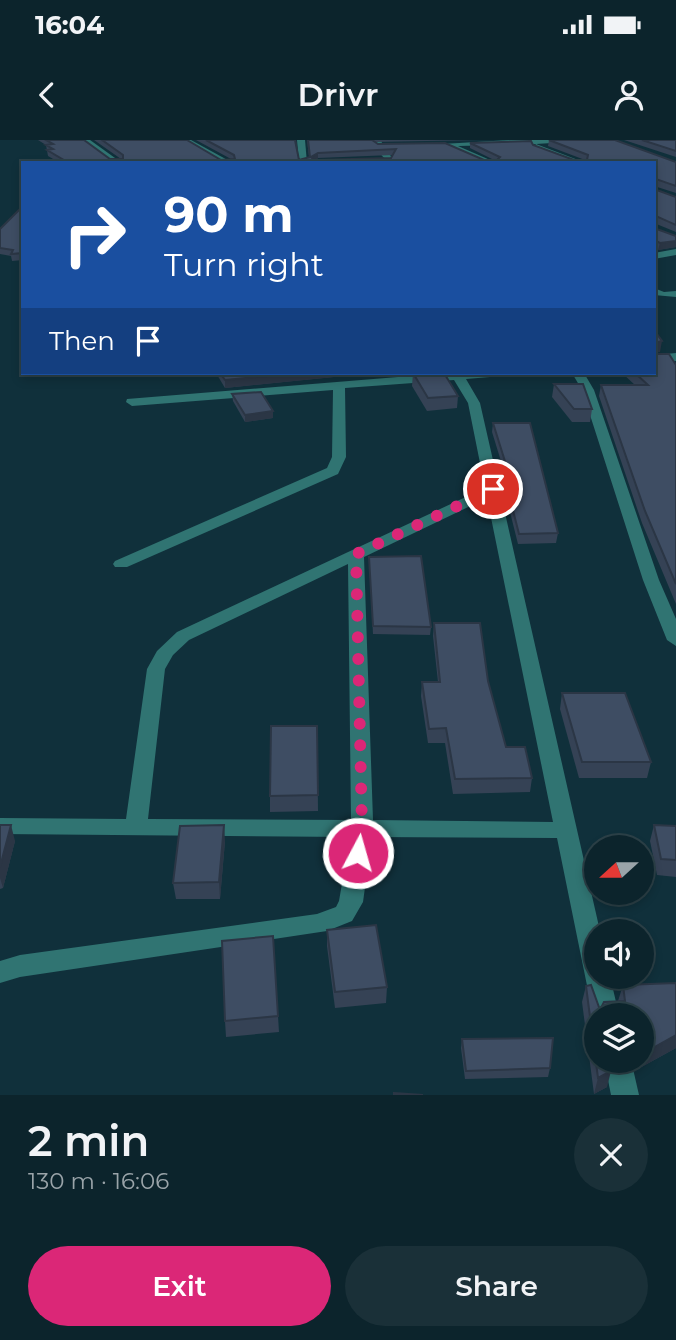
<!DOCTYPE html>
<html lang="en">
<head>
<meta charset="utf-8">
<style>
	:root { --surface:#0c242c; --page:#1a3038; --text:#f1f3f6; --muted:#9aa4a9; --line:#2c4148; --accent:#db2777 }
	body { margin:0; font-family:Montserrat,sans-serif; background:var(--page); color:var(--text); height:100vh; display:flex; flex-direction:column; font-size:26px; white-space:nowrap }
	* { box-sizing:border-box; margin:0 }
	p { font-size:23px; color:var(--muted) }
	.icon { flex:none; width:38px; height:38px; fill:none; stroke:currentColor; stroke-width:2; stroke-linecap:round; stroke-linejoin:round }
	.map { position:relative; height:955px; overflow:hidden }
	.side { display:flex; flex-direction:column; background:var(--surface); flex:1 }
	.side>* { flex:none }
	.top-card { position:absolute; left:21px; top:21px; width:635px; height:214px; border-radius:0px; box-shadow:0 4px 10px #0003,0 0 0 2px var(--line); background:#1a4fa0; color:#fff; overflow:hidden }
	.needle { width:46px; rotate:249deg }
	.buttons { position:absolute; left:584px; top:695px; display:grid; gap:14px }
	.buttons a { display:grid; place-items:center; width:70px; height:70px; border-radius:50%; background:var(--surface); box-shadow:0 4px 10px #0003,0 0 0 2px var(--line); font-size:35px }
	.pin { position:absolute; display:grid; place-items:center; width:60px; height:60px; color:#fff; margin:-30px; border:4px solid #fff; border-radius:50%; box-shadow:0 2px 7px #0007 }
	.me { position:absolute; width:77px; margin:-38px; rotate:6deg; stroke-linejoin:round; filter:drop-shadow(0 0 5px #0008) }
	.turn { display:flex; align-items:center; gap:24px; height:147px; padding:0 28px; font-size:32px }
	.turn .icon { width:91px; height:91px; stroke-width:2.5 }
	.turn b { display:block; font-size:49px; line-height:60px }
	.then { display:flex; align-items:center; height:66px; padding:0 28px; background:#0003; gap:14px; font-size:26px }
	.round { display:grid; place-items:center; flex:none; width:74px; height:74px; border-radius:37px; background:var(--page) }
	.headline { display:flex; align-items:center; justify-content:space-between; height:119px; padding:0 28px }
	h1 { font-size:42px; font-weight:600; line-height:52px }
	.cta { display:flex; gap:14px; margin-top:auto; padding:14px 28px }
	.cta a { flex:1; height:80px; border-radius:42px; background:var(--accent); color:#fff; font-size:28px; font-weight:600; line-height:80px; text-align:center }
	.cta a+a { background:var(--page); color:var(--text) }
	.status { display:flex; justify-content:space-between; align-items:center; height:49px; padding:0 35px; background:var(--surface); direction:ltr }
	.status svg { height:19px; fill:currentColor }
	header { display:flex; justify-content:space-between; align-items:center; height:91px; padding:0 28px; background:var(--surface); font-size:32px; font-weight:600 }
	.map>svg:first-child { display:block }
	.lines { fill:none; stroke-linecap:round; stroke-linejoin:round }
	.minor { fill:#307472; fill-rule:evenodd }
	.wall { fill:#354255; fill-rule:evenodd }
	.shaded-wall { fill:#2b3645 }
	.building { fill:#3e4d63; stroke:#2b3645; stroke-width:2; fill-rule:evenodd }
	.route { stroke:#db2777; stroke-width:12; stroke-dasharray:0 21.6 }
</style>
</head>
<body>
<div class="status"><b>16:04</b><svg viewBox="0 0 49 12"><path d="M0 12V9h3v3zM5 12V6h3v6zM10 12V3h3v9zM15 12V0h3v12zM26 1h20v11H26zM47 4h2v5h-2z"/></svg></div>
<header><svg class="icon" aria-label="back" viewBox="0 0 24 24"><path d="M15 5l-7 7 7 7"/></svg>Drivr<svg class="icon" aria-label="person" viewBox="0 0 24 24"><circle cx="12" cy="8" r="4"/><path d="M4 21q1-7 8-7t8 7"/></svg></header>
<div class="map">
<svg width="676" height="955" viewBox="0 0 676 955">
	<rect width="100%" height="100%" fill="#10303b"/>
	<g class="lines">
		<g class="minor">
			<polygon points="81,0 90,0 122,23 112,23"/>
			<polygon points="181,0 191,0 233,23 223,23"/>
			<polygon points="297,0 305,0 307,23 299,23"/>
			<path d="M373,0H381L385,12L402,23C385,23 379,15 373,0Z"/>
			<polygon points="511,0 599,0 536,4 586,23 574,23 533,8 536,4 458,6 497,23 486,23 442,4"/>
			<polygon points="676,109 676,115 654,119 654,113"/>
			<polygon points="654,148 664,152 676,151 676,157 654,155"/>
			<polygon points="676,213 676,221 654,223 654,215"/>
			<path d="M447,233H496L490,237L466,239L480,263L600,791H597V836H610L619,875H597V883L593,875L557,698L372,697L363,762L352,781L327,791L20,837L0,843V821L20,815L317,774L336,767L339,761L350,697L0,694V678L126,679L147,529L157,511L177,492L485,348L468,263L454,240L345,248L346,317L338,334L127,427H115L113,424L115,421L327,328L332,317L333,250L132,266L126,262L127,259ZM487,358L553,682L373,680L364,417ZM348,424L351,680L148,679L165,529L173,515L189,500Z"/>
			<polygon points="572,233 584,233 594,250 659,440 676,479 676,506 667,500 643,440 582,250"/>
			<polygon points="604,920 631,920 639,955 611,955"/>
		</g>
	</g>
	<g class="wall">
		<path d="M38,0H84L110,19H121L94,0H187L221,20L231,19L196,0H296L299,20L309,17L307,0H481L375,2L378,4L484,20H494L470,8V3L533,5L574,20H585L548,6L549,0L676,22V53L654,46V23H60L48,16L46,5ZM393,15L391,18L316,20L318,18Z"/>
		<polygon points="624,0 676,0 676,17"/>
		<polygon points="654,49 676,57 676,92 654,83"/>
		<polygon points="23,66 23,120 12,121 11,116 0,114 0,89"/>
		<polygon points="654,88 676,96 676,107 658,110 654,108"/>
		<polygon points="676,225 676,464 642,383 599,256 601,245 635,245 622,233 654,233"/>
		<polygon points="216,233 344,233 344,236 225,248"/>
		<polygon points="413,233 458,256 457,268 427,271 412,246"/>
		<polygon points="554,244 592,269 590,282 572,282 552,257"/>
		<polygon points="232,254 273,278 245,282 233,261"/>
		<polygon points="493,283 558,393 556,403 518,404 502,340 504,331 492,292"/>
		<polygon points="369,417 431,487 430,495 373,494"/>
		<polygon points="434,483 488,541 506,607 532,638 530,652 453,654 445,603 428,603 421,556 422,542 438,542 433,496"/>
		<polygon points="562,553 651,622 647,638 579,638 560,569"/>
		<polygon points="317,586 318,671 270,672 270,656"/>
		<polygon points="0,685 15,701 3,748 0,749"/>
		<polygon points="654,685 676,686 676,737 657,735 650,701"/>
		<polygon points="225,701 220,759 176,759 173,743"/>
		<polygon points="327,790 387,847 386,863 335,868 327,806"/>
		<polygon points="273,796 279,892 226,897 225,881"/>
		<polygon points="676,843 676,908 636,930 633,920 642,920 642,875 597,875 607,947 594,954 582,862 586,846 600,870 618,861 623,845"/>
		<polygon points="462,899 550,928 548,937 465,939 461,908"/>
	</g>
	<g class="shaded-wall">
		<polygon points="318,13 318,18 311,22 311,17"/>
		<polygon points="676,101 676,107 658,110 660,103"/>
		<polygon points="662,201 660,212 654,213 654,203"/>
		<polygon points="296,233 344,233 344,236 225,248 225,240"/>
		<polygon points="273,271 273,278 245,282 245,275"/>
		<polygon points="11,685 15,701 3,748 0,738 0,727"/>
		<polygon points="224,685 225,701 220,759 219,742"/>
		<polygon points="676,895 676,908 636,930 639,920 642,920 642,914"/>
		<polygon points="611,931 607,947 594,954 598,938"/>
	</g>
	<g class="building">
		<path d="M46,0H84L110,19H123V15L102,0H187L221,20L235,19L234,15L206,0H295L299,20L310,17L308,0H372L378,4L445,3L484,20H497L500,17L470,3L531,1L533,5L574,20H587L588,15L549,0H615L676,22V46L656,39L654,40V23H69L47,10L53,9L46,5L53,4ZM396,9L391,18L314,20L311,17L318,13Z"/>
		<polygon points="642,0 676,0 676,11"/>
		<polygon points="654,49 676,57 676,85 656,76 654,77"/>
		<polygon points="23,66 23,113 11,114 13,110 0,108 0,89"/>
		<polygon points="654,88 676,96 676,101 660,103 654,100"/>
		<polygon points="654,190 662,201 654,203"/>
		<polygon points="654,214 669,214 676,225 676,444 645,371 601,245 648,245 635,233 654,233"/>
		<polygon points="220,233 296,233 225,240"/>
		<polygon points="413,233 444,233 458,256 428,258"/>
		<polygon points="554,244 583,244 592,269 574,269"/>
		<polygon points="261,252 273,271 245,275 232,254"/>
		<polygon points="493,283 530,283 558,393 519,394 503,331 508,331"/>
		<polygon points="421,416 431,487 373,486 369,417"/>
		<polygon points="434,483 480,483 488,541 506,607 525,607 532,638 455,639 446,588 429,589 422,542 440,542"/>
		<polygon points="562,553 625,553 651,622 582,622"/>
		<polygon points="271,586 317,586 318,655 270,656"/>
		<polygon points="0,685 11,685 0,727"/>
		<polygon points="224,685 219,742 173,743 180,686"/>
		<polygon points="654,685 676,686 676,720 661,719"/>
		<polygon points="376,785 387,847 335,852 327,790"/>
		<polygon points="273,796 278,876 225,881 222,801"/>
		<polygon points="676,843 676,895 642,914 642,875 597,875 597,920 609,920 611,931 598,938 586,846 591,845 600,870 604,862 625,861 623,845"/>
		<polygon points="553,898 550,928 466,931 462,899"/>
		<polygon points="394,953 423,955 394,955"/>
	</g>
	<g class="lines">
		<polyline class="route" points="358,713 362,688 356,414 493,349"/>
	</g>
</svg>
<div class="buttons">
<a><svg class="needle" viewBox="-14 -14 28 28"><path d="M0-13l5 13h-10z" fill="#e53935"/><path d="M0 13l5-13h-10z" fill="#9aa4a9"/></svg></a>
<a><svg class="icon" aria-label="sound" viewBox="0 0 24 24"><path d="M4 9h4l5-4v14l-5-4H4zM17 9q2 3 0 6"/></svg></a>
<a><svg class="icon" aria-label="layers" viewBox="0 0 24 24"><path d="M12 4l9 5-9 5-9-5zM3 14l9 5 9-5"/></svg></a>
</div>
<div class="pin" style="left:493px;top:349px;background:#d93025"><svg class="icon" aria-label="arrive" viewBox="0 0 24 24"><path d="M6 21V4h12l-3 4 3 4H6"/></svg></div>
<svg class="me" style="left:358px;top:713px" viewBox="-20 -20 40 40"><circle r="17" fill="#db2777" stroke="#fff" stroke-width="3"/><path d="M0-11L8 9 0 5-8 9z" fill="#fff"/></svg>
<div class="top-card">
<div class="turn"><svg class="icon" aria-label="right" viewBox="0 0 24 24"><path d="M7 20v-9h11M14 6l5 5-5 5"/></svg><div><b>90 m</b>Turn right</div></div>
<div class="then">Then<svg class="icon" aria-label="arrive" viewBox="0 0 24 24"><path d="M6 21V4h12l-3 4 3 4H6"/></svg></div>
</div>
</div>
<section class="side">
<div class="headline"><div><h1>2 min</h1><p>130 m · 16:06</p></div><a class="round"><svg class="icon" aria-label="close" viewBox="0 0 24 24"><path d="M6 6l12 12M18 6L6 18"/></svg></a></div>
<div class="cta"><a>Exit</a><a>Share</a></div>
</section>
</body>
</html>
